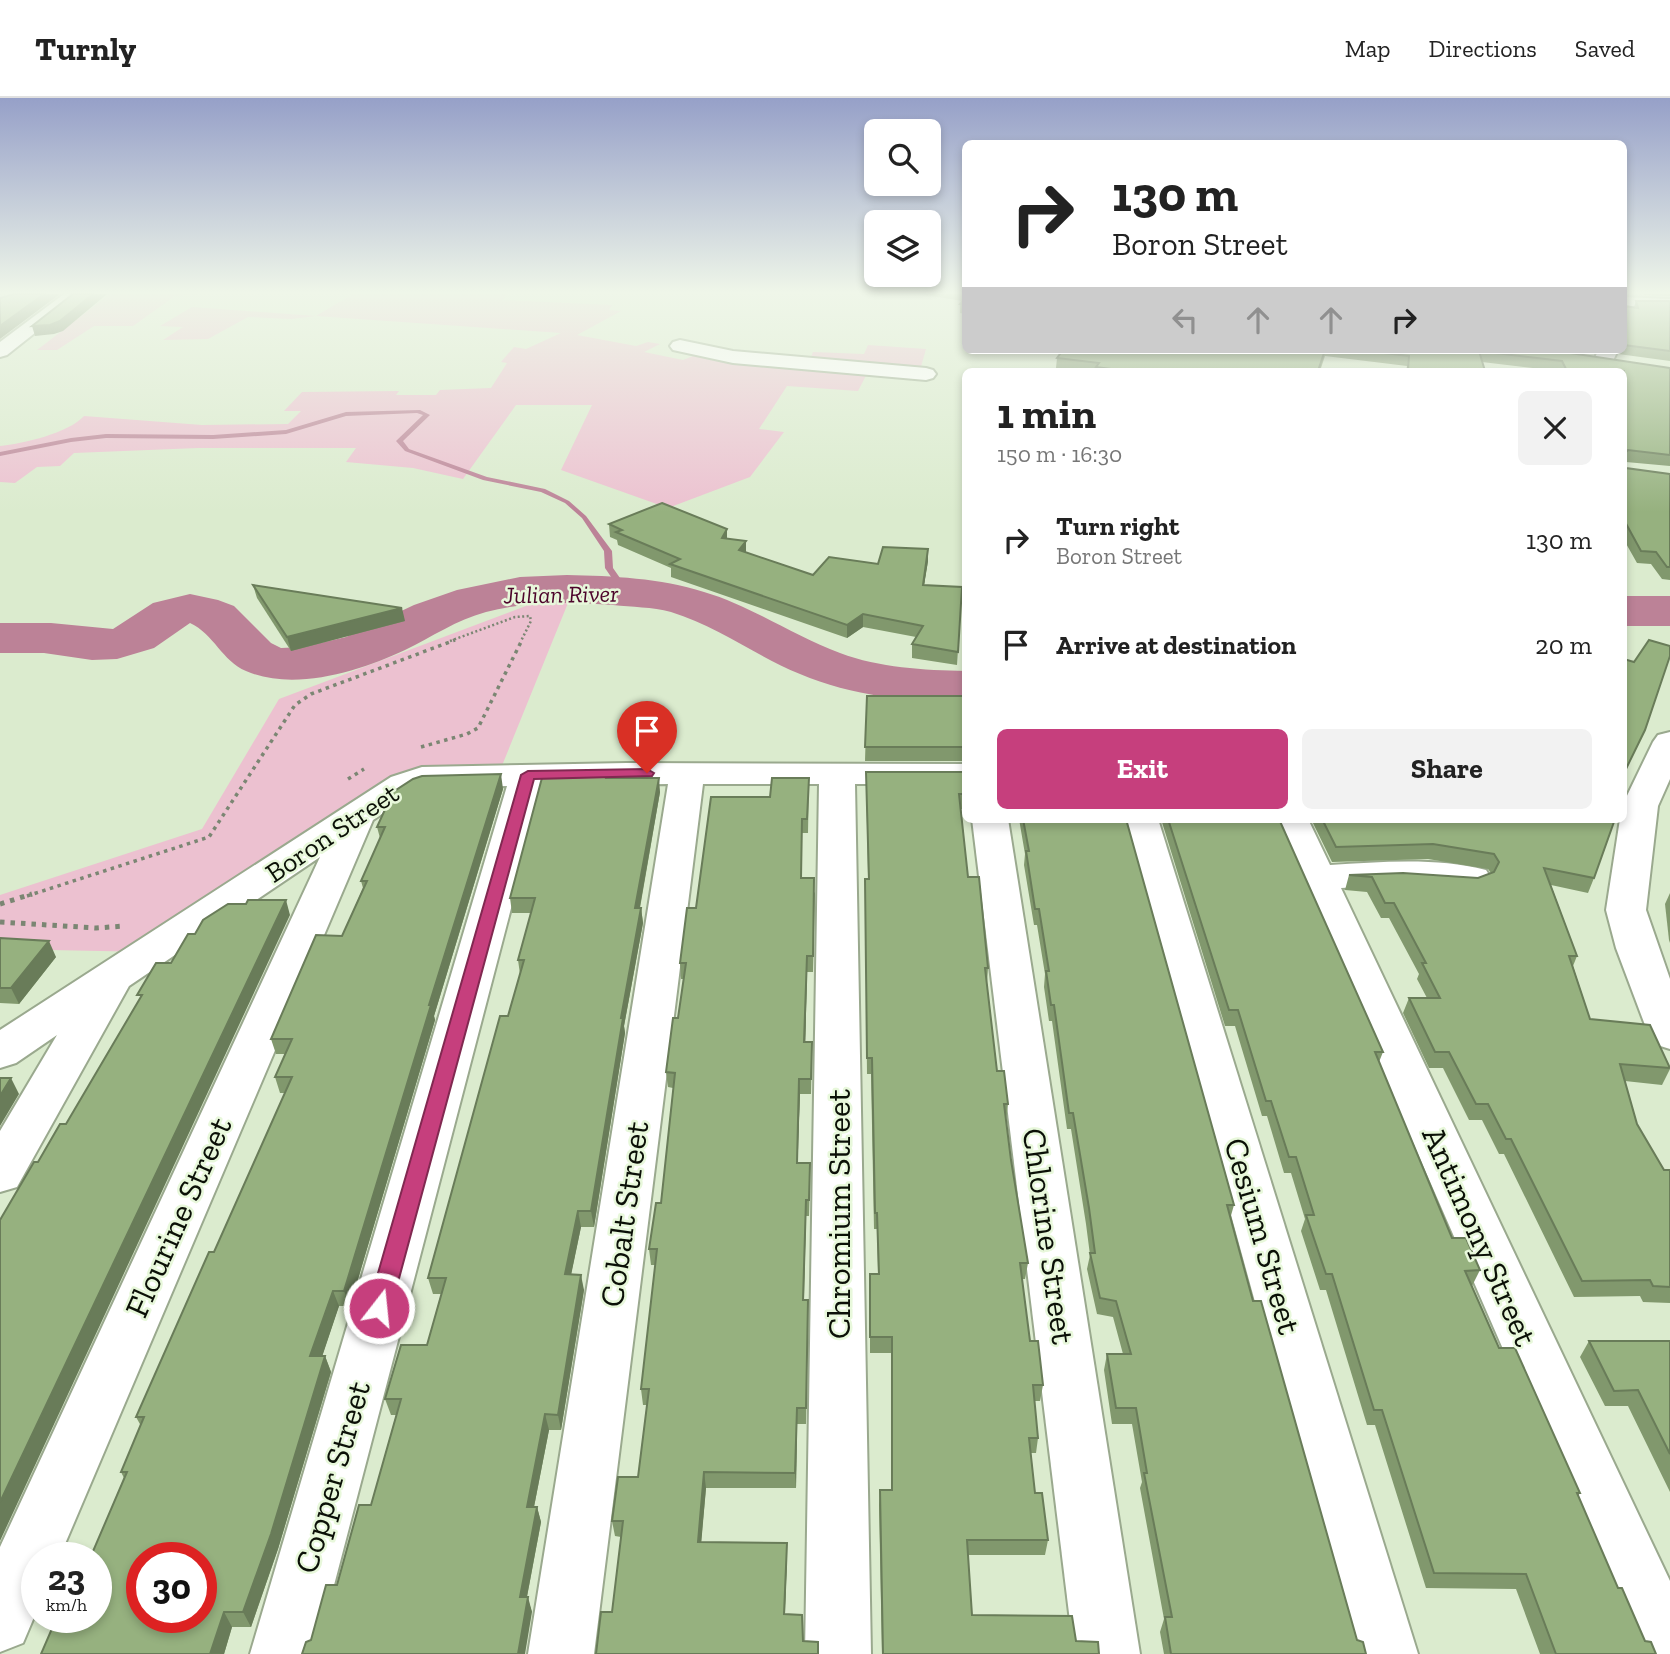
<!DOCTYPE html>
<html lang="en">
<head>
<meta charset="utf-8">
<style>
	:root { --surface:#fff; --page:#f2f2f2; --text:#222; --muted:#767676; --line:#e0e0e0; --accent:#c63f7d }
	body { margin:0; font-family:"Zilla Slab",serif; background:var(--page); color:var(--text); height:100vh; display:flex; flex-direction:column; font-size:26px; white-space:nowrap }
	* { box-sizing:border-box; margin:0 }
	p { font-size:23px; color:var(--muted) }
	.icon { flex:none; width:38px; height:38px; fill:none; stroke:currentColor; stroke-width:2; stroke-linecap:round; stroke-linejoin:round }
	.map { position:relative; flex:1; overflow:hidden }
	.details { position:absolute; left:962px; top:270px; width:665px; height:455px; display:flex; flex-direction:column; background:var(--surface); border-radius:10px; box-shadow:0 4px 10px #0003 }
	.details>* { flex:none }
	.top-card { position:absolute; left:962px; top:42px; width:665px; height:214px; border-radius:10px; box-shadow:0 4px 10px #0003; background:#fff; color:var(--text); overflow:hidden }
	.fabs { position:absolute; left:864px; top:21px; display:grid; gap:14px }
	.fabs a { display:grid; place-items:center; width:77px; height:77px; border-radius:10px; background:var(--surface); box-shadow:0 4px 10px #0003; font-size:35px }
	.speed { position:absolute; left:21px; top:1444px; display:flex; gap:14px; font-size:35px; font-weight:700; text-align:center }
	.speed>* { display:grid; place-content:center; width:91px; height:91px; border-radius:50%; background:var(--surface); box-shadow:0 4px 10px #0003; line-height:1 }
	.speed small { font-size:18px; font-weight:400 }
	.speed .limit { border:10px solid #d22; background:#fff; color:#111 }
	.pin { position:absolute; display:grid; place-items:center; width:60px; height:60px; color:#fff; margin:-72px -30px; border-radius:50% 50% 50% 0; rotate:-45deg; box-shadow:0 0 7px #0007 }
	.pin .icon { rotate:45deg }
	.me { position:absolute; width:77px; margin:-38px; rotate:16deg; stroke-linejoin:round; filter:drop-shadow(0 0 5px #0008) }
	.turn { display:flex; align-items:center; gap:24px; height:147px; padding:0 35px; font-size:32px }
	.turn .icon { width:91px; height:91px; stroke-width:2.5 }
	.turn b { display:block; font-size:49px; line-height:60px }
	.lanes { display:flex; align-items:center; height:66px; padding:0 35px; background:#0003; justify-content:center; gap:35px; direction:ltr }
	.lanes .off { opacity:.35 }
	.round { display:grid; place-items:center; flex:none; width:74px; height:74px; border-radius:10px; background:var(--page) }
	.headline { display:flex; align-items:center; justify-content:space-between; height:119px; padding:0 35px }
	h1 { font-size:42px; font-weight:700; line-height:52px }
	.action { display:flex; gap:14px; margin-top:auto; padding:14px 35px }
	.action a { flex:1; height:80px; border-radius:10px; background:var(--accent); color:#fff; font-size:28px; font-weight:700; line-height:80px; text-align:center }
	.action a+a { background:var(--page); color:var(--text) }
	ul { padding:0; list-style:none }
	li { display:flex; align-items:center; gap:21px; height:105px; padding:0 35px }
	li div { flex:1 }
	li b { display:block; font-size:26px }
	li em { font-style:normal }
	header { display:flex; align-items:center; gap:42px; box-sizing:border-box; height:98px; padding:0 35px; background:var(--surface); border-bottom:2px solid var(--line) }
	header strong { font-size:33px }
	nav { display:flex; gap:38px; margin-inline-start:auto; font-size:24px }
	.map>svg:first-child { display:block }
	.green { fill:#ecc1d0 }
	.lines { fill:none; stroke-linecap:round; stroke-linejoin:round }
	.stream { fill:#bc8297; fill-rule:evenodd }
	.river { fill:#bc8297; fill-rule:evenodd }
	.minor-casing { stroke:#9aa98e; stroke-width:4 }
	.path-far2 { stroke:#7b8673; stroke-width:2.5; stroke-dasharray:2 2.5; stroke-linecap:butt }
	.path-far1 { stroke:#7b8673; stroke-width:3.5; stroke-dasharray:3.5 4.5; stroke-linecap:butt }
	.path { stroke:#7b8673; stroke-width:5; stroke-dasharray:4.5 6; stroke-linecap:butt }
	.minor { fill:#fff; fill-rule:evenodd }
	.wall { fill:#81986d }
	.shaded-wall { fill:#697c59 }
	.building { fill:#96b17f; stroke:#697c59; stroke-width:2; fill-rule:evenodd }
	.route { fill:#c63f7d; stroke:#812951; stroke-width:2 }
	.labels { text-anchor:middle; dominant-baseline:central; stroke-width:5; stroke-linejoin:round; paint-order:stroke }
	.far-water-label { font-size:24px; font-style:italic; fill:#4d052b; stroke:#e8f8db }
	.street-label { font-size:28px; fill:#0b1007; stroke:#e8f8db }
	.near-street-label { font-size:33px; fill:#0b1007; stroke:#e8f8db }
</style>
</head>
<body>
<header>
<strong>Turnly</strong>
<nav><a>Map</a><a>Directions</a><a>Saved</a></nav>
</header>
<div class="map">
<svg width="1670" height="1556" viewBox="0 0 1670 1556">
	<rect width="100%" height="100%" fill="#dbebce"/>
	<g class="green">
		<polygon points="110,196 199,196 175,198 133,228 94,228 57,252 37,252"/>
		<path d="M353,196H508L502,202L612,207L609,212L621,213L577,237L636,248L648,244L660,246L644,254L683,262L698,256L809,264L813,254L864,256L868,247L926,251L920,272L871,268L858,293L787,288L759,331L784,334L750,379L668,410L561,372L592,307H516L463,381L413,370L346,364L356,350H198L74,355L60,368L37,369L15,385L0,384V348C22,346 69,335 84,318L202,327L288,326L301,313H284L302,294L399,293L396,297H436L440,292L491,290L507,265L501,264L514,249L526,251L561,235L316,218L291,221L248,219L208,241L163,242L183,229L160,228L192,209L316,218Z"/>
		<polygon points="568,505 499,675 422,678 151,854 0,851 0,797 202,731 279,601 531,506"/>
	</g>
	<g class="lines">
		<polygon class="stream" points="420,312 430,317 403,343 409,351 487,379 545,391 569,403 586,418 612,453 613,470 629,493 628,495 622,495 605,470 604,453 582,420 565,405 541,394 483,382 405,353 396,343 423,317 417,315 346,318 286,336 213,341 106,340 71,344 0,358 0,354 71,340 106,336 213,337 286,332 346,314"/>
		<g class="river">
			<path d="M567,477C613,478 660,480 704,494C752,508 793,538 840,555C880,570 923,572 966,573V605C910,604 852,598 800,576C756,558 717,528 671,514C652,509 632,509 613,507C571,504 527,503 486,514C456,522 432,539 405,552C360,573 294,594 246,573C222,563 214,536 190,525L154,550L117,561L92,562L44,555H0V525H51L113,531L153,505L190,496L218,502L234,508L271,545L281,550L303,549L346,539L414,507L457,492L520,479Z"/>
			<rect x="1624" y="498" width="46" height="30"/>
		</g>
		<g class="minor-casing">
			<g id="minor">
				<polygon points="64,196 84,196 7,257 0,259 0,244"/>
				<polygon points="1624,199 1670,201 1670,211 1624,209"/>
				<polygon points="680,242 733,253 926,270 933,272 936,276 933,280 926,282 733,265 673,252 670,248 673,244"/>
				<polygon points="1598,252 1618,252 1611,267 1597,267 1594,263"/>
				<polygon points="1670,634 1670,681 1658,708 1646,812 1670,881 1670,951 1654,946 1648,935 1616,850 1606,812 1620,721 1624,721 1624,704 1653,644 1658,637"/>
				<polygon points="627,665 966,666 966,686 855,686 871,1556 805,1556 819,686 703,686 594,1556 528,1556 668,686 543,688 316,1556 250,1556 507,688 425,690 415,693 373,722 59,1460 37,1460 37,1512 23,1545 0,1554 0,1449 320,759 129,888 17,1089 0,1094 0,1033 57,937 16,965 0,970 0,932 391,679 422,669"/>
				<polygon points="972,721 1008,721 1140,1556 1074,1556"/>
				<polygon points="1122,721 1158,721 1418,1556 1352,1556"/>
				<path d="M1272,721H1308L1330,767C1381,764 1436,759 1486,772L1491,780L1486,788L1472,792L1398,787L1341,790L1670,1483V1556H1636Z"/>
			</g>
		</g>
		<polyline class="path-far2" points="450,543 515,519 530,518 531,523 521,543"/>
		<g class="path-far1">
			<polyline points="421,649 467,636 478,630 522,542"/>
			<polyline points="348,681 364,671"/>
			<polyline points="27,798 209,739 295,607 311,596 455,542"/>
		</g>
		<g class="path">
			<polyline points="0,806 32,796"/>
			<polyline points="0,824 96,830 125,828"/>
		</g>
		<use href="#minor" class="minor"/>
	</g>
	<g class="wall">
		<polygon points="919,196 966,196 966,216 960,215 960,206 963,203"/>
		<polygon points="1643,196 1670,196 1670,198 1644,197"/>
		<polygon points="1636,203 1670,203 1670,263 1589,252 1624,252 1624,208 1634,209"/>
		<polygon points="1062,252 1550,252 1670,270 1670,368 1626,364 1626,370 1670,376 1670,482 1662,481 1651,466 1637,465 1624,442 1624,273 1559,273 1482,264 1485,273 1406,273 1407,268 1325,258 1320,273 1077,273 1056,270 1057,260"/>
		<polygon points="609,426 746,443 746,455 813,477 878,466 928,463 924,487 962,489 957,567 912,560 912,546 916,539 863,529 847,540 671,479 671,470 618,447 617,442 610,439"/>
		<polygon points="253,487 405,523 291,553 257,500"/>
		<polygon points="867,598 966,598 966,663 865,663"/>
		<polygon points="866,674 966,674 966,711 961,711 968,779 988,870 987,885 997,973 1008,1006 1006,1022 1011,1062 1028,1165 1025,1181 1022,1181 1030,1243 1043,1287 1040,1303 1034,1303 1038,1340 1036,1355 1031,1355 1035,1395 1048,1442 1045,1457 968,1457 972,1517 1076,1543 1099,1556 882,1556 879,1407 880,1392 891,1392 891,1255 870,1255 870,1176 878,1176 877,1131 874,1131 871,976 867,976 865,796 868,781"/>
		<polygon points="608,680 660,694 640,810 641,810 643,825 624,928 625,935 594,1129 581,1129 571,1176 584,1192 561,1332 549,1332 534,1409 537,1409 541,1424 527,1499 532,1514 311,1542 337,1487 371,1407 396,1317 391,1317 385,1301 427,1247 441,1196 433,1196 428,1180 508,918 520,876 518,862 531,815 512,815 510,800"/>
		<polygon points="809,680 808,735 802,735 801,780 815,795 813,874 807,874 805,944 812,944 811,996 800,996 797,1065 810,1081 809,1118 806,1118 804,1202 808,1218 806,1326 797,1326 796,1390 706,1390 701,1444 787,1460 785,1516 803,1543 818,1556 612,1514 621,1439 615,1438 612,1423 638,1379 647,1307 643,1307 641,1291 655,1167 651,1167 649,1151 661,1105 673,990 668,989 666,974 678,920 684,881 681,881 680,865 696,810 770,699"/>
		<polygon points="503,691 434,918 435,922 350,1208 339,1208 322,1258 325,1258 331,1274 278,1451 251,1529 232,1529 224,1556 41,1556 91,1458 124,1380 121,1374 141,1328 136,1319 214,1154 285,995 280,995 275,979 285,956 276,956 271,941 342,838 363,790 361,783 380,740 377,729"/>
		<polygon points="1019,721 1126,721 1234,1107 1230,1121 1253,1203 1357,1542 1366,1556 1164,1556 1160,1534 1164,1521 1140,1390 1142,1384 1132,1326 1112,1326 1104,1272 1107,1256 1123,1256 1113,1219 1097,1216 1087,1171 1090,1157 1086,1126 1071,1031 1067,1031 1052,923 1049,923 1044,889 1045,876 1037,827 1034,827 1024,767 1025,756"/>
		<polygon points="1161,721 1279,721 1383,954 1379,964 1452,1140 1480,1172 1472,1188 1499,1250 1580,1395 1578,1398 1618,1490 1645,1543 1656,1556 1540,1556 1516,1491 1426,1490 1375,1327 1367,1327 1326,1192 1320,1192 1301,1133 1305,1121 1291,1075 1284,1075 1267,1018 1262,1018 1235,928 1225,928"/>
		<polygon points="1311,721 1615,721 1594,780 1588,795 1551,787 1577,858 1573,868 1590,921 1670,971 1662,987 1625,983 1637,1026 1664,1072 1670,1072 1670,1205 1643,1204 1640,1198 1574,1199 1504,1056 1499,1056 1482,1022 1469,1022 1443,970 1429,970 1403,915 1409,900 1427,900 1417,881 1419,876 1389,820 1381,820 1367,794 1345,792 1349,777 1478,780 1491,775 1488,771 1428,761 1332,764"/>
		<polygon points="1670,795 1670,845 1669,842 1665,806"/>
		<polygon points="0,840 56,859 19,906 0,905"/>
		<polygon points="1589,1243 1670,1243 1670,1394 1628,1308 1605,1308 1580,1259"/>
	</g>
	<g class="shaded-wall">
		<polygon points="44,196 60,196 0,241 0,228"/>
		<polygon points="93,196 107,196 63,233 54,236 35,238 32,228"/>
		<polygon points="727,431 727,443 722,440"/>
		<polygon points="746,443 746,455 739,452"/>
		<polygon points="928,451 928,463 922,500 923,487"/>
		<polygon points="402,510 405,523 291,553 287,539"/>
		<polygon points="863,516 863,529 847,540 847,527"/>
		<polygon points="501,676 503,691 434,918 435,922 350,1208 344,1193 429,907"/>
		<polygon points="659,680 660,694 637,825 635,810"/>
		<polygon points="286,802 290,817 0,1443 0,1404"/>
		<polygon points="641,810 643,825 624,928 625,935 594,1129 591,1113 621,920"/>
		<polygon points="49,843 56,859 19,906 11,890"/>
		<polygon points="807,858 807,874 805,959 804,944"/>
		<polygon points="11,980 19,996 0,1028 0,998"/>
		<polygon points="799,981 800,996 797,1081 797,1065"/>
		<polygon points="806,1102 806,1118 803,1218 803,1202"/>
		<polygon points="578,1113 581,1129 568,1192 565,1176"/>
		<polygon points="581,1177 584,1192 561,1332 558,1317"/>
		<polygon points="333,1193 339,1208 317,1274 310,1258"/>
		<polygon points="325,1258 331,1274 278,1451 251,1529 243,1514"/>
		<polygon points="797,1310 797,1326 796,1390 795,1375"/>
		<polygon points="545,1316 549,1332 531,1424 527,1409"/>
		<polygon points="704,1374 706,1390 700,1459 698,1444"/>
		<polygon points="537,1409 541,1424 524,1514 520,1499"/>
		<polygon points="787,1445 787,1460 784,1531 784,1516"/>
		<polygon points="528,1499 532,1514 525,1556 518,1556"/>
		<polygon points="224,1514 232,1529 224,1556 210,1556"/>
	</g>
	<g class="building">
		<polygon points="14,196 44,196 0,228 0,200"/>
		<polygon points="73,196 93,196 60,223 50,227 32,228"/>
		<polygon points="966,199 966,206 960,206"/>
		<polygon points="1636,203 1670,203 1670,253 1624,247 1624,208 1638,210"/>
		<polygon points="1063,252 1325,252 1318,273 1126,273 1096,269 1099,265 1057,260"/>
		<polygon points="1359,252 1550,252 1670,270 1670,357 1628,352 1625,355 1626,370 1670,376 1670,469 1667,469 1656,454 1641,453 1624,422 1624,273 1567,273 1562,263 1479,253 1485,273 1413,273 1408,272 1409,258"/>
		<polygon points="662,405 727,431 722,440 746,443 739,452 813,477 829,459 878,466 883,449 928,451 923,487 962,489 958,554 912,546 923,528 863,516 847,527 670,466 680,461 616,434 622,432 609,426"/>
		<polygon points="253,487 402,510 287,539"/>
		<polygon points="1649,542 1670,548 1670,558 1645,632 1624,675 1624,561 1634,564"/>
		<polygon points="867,598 966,598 966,649 865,649"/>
		<polygon points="866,674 966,674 966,696 959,696 968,779 979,779 988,870 985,870 997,973 1004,973 1008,1006 1004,1006 1011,1062 1028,1165 1020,1165 1030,1243 1038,1243 1043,1287 1033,1287 1038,1340 1029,1340 1035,1395 1042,1395 1048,1442 967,1442 972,1517 1072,1518 1076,1543 1098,1544 1099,1556 883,1556 880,1392 892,1392 892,1239 870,1239 870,1176 879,1176 877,1115 875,1115 872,960 867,960 865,781 869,781"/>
		<polygon points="607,675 606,680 659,680 635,810 641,810 621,920 623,920 591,1113 578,1113 565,1176 581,1177 558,1317 545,1316 527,1409 537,1409 520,1499 528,1499 518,1556 302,1556 306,1544 311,1542 326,1487 337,1487 359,1407 371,1407 401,1301 385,1301 401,1247 427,1247 446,1180 428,1180 500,918 508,918 524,862 518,862 535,800 510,800 543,676"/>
		<path d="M501,676L429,907H431L344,1193H333L310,1258H325L271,1436L243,1514H224L210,1556H41L57,1519H96V1460H84L85,1458H91L127,1374H121L144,1319H136L209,1154H214L292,979H275L292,941H271L316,837L342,838L367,783H361L385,729H377L393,694L413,681L422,678ZM142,1460H201V1519H142Z"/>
		<polygon points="772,680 809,680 807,721 802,721 801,780 814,780 813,858 807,858 804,944 812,944 811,981 799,981 797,1065 810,1065 809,1102 806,1102 803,1202 808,1202 806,1310 797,1310 795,1375 704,1374 698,1444 787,1445 784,1516 802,1517 803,1543 818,1544 818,1556 596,1556 601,1514 612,1514 623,1423 612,1423 618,1379 638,1379 649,1291 641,1291 657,1151 649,1151 656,1105 661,1105 675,975 666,974 673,920 678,920 686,865 680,865 687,810 696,810 711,699 770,699"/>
		<polygon points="1023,721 1126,721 1234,1107 1227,1107 1253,1203 1261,1203 1357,1542 1363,1544 1366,1556 1171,1556 1165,1519 1172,1519 1144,1375 1147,1375 1136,1310 1116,1310 1107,1256 1131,1256 1116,1203 1100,1200 1090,1155 1095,1155 1089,1110 1073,1015 1069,1015 1054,907 1051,907 1046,873 1049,873 1039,811 1035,811 1026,753 1029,753"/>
		<polygon points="1168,721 1279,721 1383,954 1375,954 1452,1140 1466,1140 1480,1172 1465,1173 1499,1250 1515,1250 1580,1395 1577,1395 1618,1490 1622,1490 1645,1543 1651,1544 1656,1556 1556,1556 1526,1476 1434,1475 1382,1312 1374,1312 1332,1176 1326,1176 1306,1117 1314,1117 1296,1059 1289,1059 1271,1003 1266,1003 1238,912 1229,912"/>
		<polygon points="1322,721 1615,721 1594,780 1544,770 1577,858 1569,858 1590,921 1650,927 1670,970 1620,966 1637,1026 1664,1072 1670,1072 1670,1189 1653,1188 1650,1182 1582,1183 1511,1041 1506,1041 1488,1006 1476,1006 1449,954 1435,954 1409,900 1440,900 1422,865 1426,865 1394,805 1385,805 1372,779 1349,777 1403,775 1478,780 1494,774 1499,764 1494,756 1433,746 1336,749"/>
		<polygon points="248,802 286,802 0,1404 0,1122 34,1064 38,1064 60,1026 66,1026 142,897 137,897 156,865 171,865 188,836 195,836 203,822 228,806 246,806"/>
		<polygon points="0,840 49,843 11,890 0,890"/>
		<polygon points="0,980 11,980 0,998"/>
		<polygon points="1589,1243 1670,1243 1670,1356 1638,1292 1614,1293"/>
	</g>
	<linearGradient id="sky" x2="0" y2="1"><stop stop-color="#96a0c8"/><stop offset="0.47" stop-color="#eff6e9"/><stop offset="1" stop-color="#eff6e9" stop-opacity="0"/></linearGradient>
	<rect width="1670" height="414" fill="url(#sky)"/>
	<polygon class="route" points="647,671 654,675 652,678 534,681 391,1210 387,1216 379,1219 372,1216 368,1210 521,677 528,673"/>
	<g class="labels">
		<g class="far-water-label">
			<text transform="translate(561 496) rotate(-1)">Julian River</text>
		</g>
		<g class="street-label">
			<text transform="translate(332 735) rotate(-34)">Boron Street</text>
		</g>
		<g class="near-street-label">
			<text transform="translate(624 1116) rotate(-82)">Cobalt Street</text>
			<text transform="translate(838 1116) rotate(-90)">Chromium Street</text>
			<text transform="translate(178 1119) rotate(-66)">Flourine Street</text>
			<text transform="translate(1049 1138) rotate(82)">Chlorine Street</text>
			<text transform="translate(1263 1138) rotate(74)">Cesium Street</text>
			<text transform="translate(1480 1138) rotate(66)">Antimony Street</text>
			<text transform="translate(332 1379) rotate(-74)">Copper Street</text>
		</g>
	</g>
</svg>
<div class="fabs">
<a><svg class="icon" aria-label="search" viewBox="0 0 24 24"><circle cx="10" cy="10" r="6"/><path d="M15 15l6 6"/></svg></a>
<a><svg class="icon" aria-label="layers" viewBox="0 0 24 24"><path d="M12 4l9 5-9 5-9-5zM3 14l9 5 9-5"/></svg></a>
</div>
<div class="speed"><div>23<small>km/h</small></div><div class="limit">30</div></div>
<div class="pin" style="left:647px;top:675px;background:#d93025"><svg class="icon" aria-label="arrive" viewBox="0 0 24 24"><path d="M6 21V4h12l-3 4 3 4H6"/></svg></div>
<svg class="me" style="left:379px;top:1210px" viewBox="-20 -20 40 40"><circle r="17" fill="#c63f7d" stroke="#fff" stroke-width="3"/><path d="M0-11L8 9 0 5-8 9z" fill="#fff"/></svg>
<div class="top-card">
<div class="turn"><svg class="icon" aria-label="right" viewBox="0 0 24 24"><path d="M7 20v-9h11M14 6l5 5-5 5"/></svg><div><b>130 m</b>Boron Street</div></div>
<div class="lanes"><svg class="icon off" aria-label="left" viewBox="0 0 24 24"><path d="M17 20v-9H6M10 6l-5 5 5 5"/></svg><svg class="icon off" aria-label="ahead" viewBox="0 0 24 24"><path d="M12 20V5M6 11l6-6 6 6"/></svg><svg class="icon off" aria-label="ahead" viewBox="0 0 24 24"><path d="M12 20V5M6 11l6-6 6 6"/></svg><svg class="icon" aria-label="right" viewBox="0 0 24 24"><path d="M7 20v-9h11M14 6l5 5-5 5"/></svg></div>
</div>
<section class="details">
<div class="headline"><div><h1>1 min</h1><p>150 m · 16:30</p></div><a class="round"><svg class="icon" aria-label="close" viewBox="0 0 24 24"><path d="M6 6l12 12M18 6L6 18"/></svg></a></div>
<ul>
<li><svg class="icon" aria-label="right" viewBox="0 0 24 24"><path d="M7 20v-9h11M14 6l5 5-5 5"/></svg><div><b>Turn right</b><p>Boron Street</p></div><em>130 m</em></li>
<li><svg class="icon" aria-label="arrive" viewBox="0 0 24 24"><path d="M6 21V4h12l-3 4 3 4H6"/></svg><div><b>Arrive at destination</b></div><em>20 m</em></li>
</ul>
<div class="action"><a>Exit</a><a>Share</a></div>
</section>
</div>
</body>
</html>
